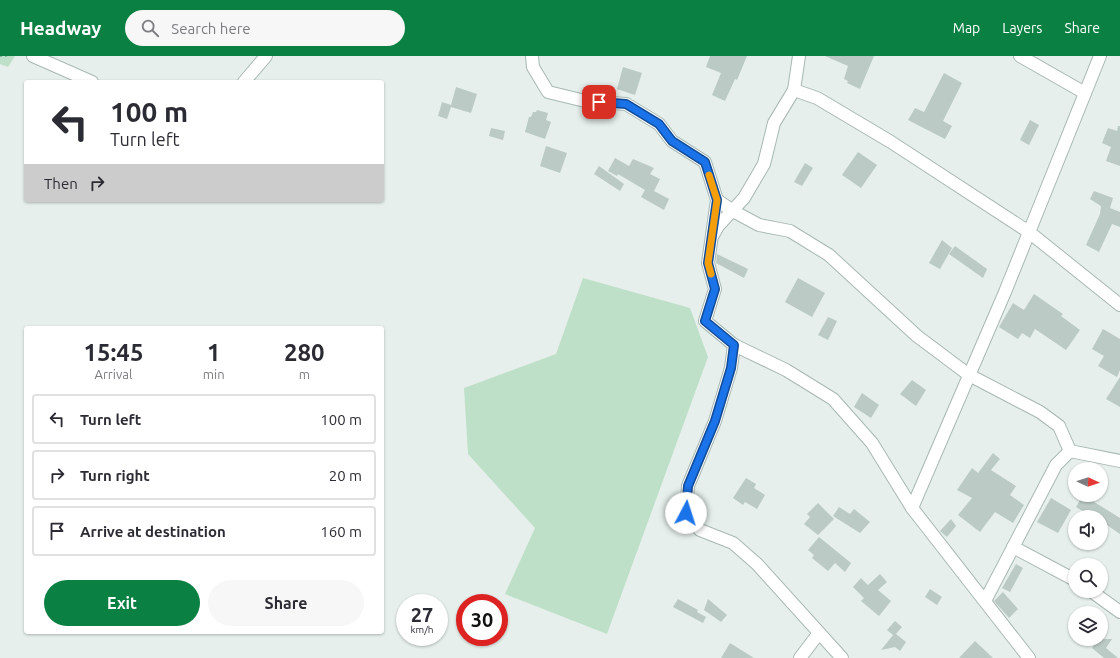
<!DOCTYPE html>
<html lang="en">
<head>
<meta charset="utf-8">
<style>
	:root { --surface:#fff; --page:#f7f7f7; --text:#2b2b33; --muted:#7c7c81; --line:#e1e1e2; --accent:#0b8043 }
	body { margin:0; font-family:Ubuntu,sans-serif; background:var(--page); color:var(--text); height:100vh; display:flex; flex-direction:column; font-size:15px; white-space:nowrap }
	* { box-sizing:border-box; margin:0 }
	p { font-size:13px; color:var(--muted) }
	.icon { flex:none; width:22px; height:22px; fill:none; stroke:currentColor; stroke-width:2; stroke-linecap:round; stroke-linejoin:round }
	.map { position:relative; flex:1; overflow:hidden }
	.side { position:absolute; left:24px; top:270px; width:360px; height:308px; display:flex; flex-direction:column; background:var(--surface); border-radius:4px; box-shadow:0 1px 3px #0004 }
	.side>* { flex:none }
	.guide { position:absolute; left:24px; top:24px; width:360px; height:122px; border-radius:4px; box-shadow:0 1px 3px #0004; background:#fff; color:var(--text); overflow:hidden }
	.needle { width:26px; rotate:93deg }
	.buttons { position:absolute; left:1068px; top:406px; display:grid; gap:8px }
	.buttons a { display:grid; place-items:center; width:40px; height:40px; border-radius:50%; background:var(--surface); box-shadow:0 1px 3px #0004; font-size:20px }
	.speed { position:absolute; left:396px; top:538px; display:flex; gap:8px; font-size:20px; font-weight:700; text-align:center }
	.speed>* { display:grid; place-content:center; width:52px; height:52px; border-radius:50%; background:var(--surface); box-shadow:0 1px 3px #0004; line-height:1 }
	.speed small { font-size:10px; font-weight:400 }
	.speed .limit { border:6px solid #d22; background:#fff; color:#111 }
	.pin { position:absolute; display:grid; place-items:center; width:34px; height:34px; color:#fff; margin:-17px; border-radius:8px; box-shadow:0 2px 6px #0006 }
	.me { position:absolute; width:44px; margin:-22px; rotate:5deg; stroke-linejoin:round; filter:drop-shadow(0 0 3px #0008) }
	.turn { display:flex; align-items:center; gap:14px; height:84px; padding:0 20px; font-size:18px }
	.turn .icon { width:52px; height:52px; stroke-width:2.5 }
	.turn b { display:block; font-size:28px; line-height:34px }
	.then { display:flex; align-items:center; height:38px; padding:0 20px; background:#0003; gap:8px; font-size:15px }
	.eta { display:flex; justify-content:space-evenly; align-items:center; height:68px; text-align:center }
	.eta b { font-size:24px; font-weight:600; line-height:28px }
	.primary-button { display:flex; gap:8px; margin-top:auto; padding:8px 20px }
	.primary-button a { flex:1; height:46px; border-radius:24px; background:var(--accent); color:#fff; font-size:16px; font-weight:600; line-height:46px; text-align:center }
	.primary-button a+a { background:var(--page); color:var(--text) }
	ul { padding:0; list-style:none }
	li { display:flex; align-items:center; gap:12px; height:50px; margin:0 8px 6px; padding:0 12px; border:2px solid var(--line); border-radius:4px }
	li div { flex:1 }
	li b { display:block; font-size:15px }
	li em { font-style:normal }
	header { display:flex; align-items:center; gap:24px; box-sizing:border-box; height:56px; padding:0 20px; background:var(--accent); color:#fff }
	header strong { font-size:19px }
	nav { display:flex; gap:22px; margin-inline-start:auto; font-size:14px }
	.search { width:280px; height:36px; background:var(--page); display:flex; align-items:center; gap:10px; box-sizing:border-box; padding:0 14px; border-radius:22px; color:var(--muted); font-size:15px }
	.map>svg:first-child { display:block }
	.green { fill:#bfe0c8 }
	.building { fill:#bbcac4 }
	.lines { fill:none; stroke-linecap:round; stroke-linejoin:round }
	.minor-casing { stroke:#a8b8b2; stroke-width:14 }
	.path { stroke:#86b3a5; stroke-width:2; stroke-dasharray:2 3; stroke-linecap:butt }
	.minor { stroke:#fff; stroke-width:12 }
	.route-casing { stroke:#114b97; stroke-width:10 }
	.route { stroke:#1a73e8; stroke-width:7 }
	.slow { stroke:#f59e0b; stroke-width:7 }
</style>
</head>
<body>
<header>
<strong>Headway</strong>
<div class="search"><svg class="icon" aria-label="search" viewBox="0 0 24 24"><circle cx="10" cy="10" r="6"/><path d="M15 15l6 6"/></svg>Search here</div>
<nav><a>Map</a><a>Layers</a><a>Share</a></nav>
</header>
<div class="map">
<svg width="1120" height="602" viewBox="0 0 1120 602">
	<rect width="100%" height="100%" fill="#e6efeb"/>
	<g class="green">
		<polygon points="0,0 15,0 8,11 0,8"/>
		<polygon points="583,222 690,252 708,301 607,578 505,538 535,472 468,398 464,332 556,298"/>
	</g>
	<g class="building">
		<polygon points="710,0 747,0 737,24 735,23 725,45 712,39 721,17 706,11"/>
		<polygon points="825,0 874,0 860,33 847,27 848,25 844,23 848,10"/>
		<polygon points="623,11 642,17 635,39 617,33"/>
		<polygon points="944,17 962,27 943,65 952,70 945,83 908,64 915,52 924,56"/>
		<polygon points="456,31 477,38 471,57 451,51 447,63 438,60 442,46 451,49"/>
		<polygon points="537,54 548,57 546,64 551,66 545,83 525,76 529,61 531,61 533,56 536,56"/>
		<polygon points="1030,64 1039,69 1029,89 1020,84"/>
		<polygon points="1118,70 1120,70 1120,110 1106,105 1111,91 1102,87 1108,72 1117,75"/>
		<polygon points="491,72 505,75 503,84 489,80"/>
		<polygon points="546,90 567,97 560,117 540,110"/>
		<polygon points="858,96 877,109 861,132 842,119"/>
		<polygon points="615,102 629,110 633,103 654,112 650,118 660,123 654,135 669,143 664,154 641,141 645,134 618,118 617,120 608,115"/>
		<polygon points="805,107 813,112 802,130 794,126"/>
		<polygon points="599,110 624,128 620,135 594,118"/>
		<polygon points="1094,135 1113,142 1110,152 1120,156 1120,171 1112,168 1099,196 1086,189 1100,158 1101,150 1090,143"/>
		<polygon points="942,184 952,192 940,213 929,207"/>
		<polygon points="955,190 987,213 983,222 949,198"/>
		<polygon points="717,198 748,213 744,222 716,207"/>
		<polygon points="798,222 825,237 812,261 785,246"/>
		<polygon points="1034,238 1063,258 1061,260 1080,274 1066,294 1035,273 1030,282 1022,277 1018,283 999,271 1013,247 1024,254"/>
		<polygon points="828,261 837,265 828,284 818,279"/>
		<polygon points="1103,273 1120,283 1120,314 1117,321 1098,310 1104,300 1092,293"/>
		<polygon points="1120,321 1120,351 1106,343"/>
		<polygon points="912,324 926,334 916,350 900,338"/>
		<polygon points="862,337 879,349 871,362 854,351"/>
		<polygon points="993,397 1000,403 991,414 1016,430 1010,439 1024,449 1013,467 995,456 980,476 958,459 972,442 957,434 972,412 978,417"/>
		<polygon points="746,422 756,428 754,432 765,439 757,453 745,446 743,449 733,442"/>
		<polygon points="1083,439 1120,462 1120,478 1101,465 1101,461 1092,461 1076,451"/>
		<polygon points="1051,442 1071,454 1058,477 1037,466"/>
		<polygon points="818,447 834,463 818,479 804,468 810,461 807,458"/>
		<polygon points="839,451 850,458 854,453 870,466 860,477 833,460"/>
		<polygon points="951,463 956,470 947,481 940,475"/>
		<polygon points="819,481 851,507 845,516 835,507 828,515 812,502 814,499 808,494"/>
		<polygon points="1016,508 1023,512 1010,536 1002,532"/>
		<polygon points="880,518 887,526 878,534 891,545 879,560 861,545 864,542 853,531 861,522 868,529"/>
		<polygon points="930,533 942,541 937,549 925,541"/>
		<polygon points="1003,536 1018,553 1009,562 994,545"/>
		<polygon points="678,543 698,554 697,556 706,561 703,567 673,551"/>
		<polygon points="708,543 727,559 721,566 704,554"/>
		<polygon points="895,565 902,571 896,578 906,586 900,595 895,591 881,594 893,579 887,574"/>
		<polygon points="1099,583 1112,583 1106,592 1118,602 1104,602 1092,592"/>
		<polygon points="975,585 993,602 959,602"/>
		<polygon points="730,587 754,602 721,602"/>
	</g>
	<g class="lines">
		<g class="minor-casing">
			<g id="minor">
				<polyline points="33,0 92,26"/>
				<polyline points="532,0 533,11 548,36 585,45 626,48 659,68 672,85 705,106 717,144 708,207 715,233 705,265 734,289 731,312 715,365 688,430 686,457 700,474 733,487 757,508 842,602"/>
				<polyline points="1020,0 1085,37"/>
				<polyline points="244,26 266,0"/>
				<polyline points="794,34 817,42 891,86 1029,176 1120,249"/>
				<polyline points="717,144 733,155 759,169 790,175 829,199 917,280 969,319 1040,356 1059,370 1070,395"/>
				<polyline points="713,179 718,170 744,142 764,108 774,67 794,34 799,0"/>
				<polyline points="734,289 786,314 833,343 872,387 912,452 1029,602"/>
				<polyline points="912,452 1005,236 1100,0"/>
				<polyline points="1013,491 1075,524"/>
				<polyline points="1091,535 1120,556"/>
				<polyline points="985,545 1056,409 1070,395 1120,405"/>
				<polyline points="800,602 819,577"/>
			</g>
		</g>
		<polyline class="path" points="0,0 9,0"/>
		<use href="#minor" class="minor"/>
	</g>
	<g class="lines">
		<g class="route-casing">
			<polyline id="route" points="599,46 626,48 659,68 672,85 705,106 717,144 708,207 715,233 705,265 734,289 731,312 715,365 688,430 686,457"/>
		</g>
		<use href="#route" class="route"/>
		<polyline class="slow" points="709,119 717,144 708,207 711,218"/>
	</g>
</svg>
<div class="buttons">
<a><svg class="needle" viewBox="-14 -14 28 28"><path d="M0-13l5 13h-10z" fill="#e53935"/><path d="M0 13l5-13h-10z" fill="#7c7c81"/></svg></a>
<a><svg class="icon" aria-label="sound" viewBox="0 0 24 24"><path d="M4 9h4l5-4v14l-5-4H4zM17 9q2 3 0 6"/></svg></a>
<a><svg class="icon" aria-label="search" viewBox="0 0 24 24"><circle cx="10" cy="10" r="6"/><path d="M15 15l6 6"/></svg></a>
<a><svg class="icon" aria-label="layers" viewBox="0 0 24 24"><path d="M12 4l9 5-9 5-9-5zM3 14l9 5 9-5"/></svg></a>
</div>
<div class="speed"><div>27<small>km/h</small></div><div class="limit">30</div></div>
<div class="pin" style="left:599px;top:46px;background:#d93025"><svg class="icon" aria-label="arrive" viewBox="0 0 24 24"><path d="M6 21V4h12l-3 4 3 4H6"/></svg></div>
<svg class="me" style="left:686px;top:457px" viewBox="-20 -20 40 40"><circle r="19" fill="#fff"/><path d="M0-13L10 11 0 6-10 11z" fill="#1a73e8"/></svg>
<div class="guide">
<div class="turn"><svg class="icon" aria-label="left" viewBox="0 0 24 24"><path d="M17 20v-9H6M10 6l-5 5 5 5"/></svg><div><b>100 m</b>Turn left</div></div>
<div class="then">Then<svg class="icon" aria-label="right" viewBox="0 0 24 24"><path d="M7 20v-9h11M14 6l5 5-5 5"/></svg></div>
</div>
<section class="side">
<div class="eta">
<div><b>15:45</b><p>Arrival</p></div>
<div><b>1</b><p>min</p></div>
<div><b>280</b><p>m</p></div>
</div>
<ul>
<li><svg class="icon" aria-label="left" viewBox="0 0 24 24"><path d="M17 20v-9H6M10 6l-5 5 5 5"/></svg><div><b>Turn left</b></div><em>100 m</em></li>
<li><svg class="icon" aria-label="right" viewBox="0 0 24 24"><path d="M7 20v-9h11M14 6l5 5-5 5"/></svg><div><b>Turn right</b></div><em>20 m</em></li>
<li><svg class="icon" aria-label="arrive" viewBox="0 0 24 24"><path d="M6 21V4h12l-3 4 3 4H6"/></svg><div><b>Arrive at destination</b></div><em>160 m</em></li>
</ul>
<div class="primary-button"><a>Exit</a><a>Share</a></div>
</section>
</div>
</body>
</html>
